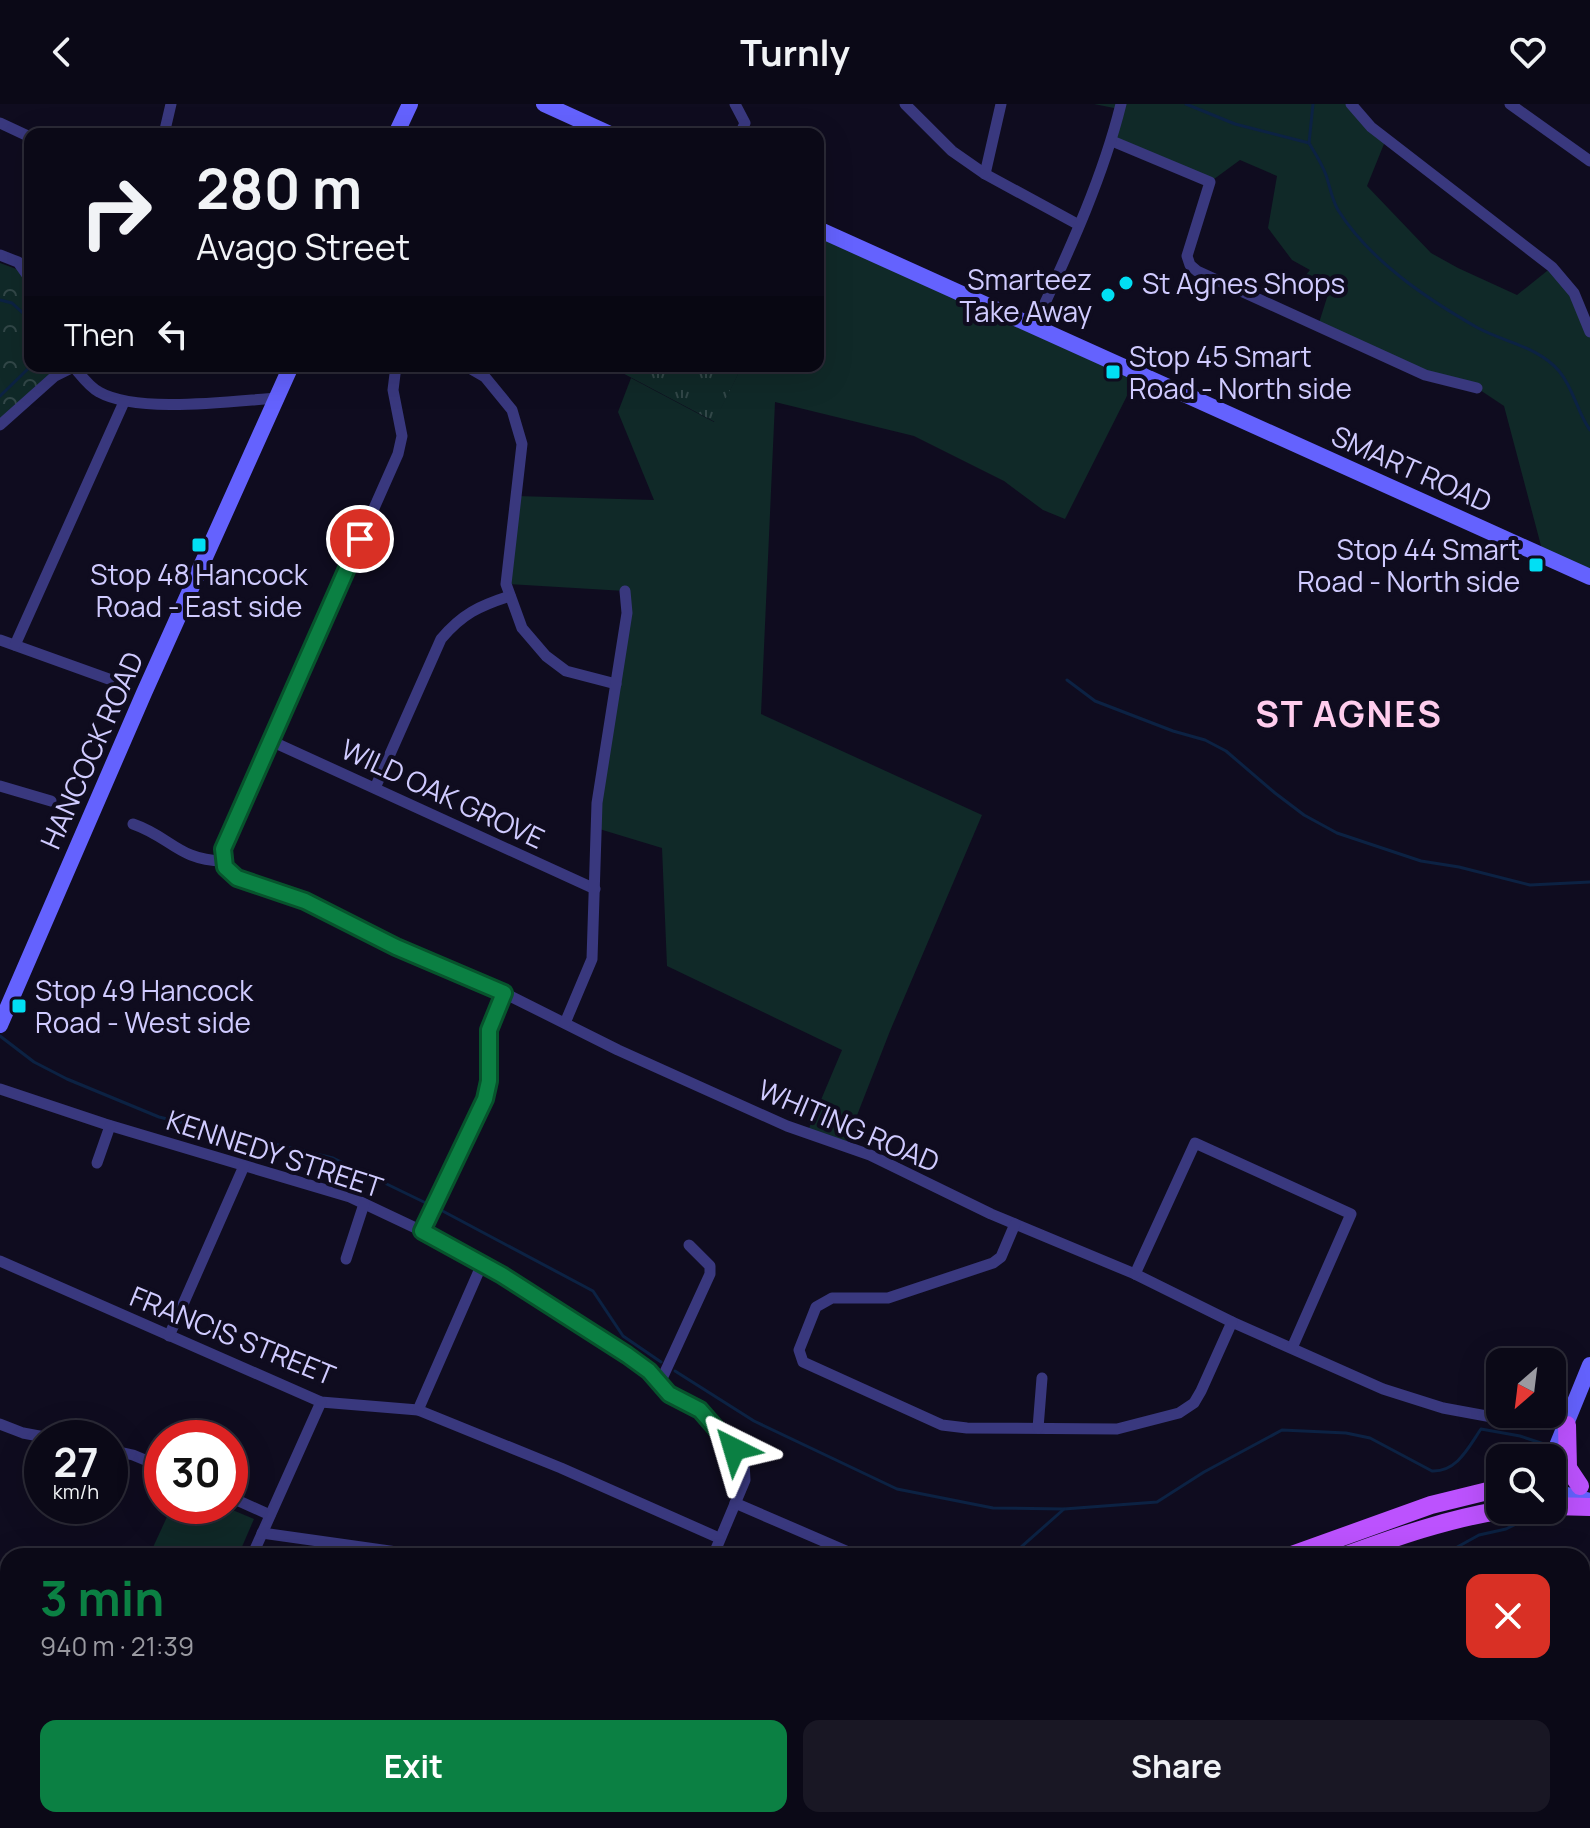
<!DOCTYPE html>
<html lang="en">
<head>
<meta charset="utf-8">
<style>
	:root { --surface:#0b0917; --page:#191724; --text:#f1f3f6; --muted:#9a9aa1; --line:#2b2a36; --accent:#0b8043 }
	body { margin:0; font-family:Manrope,sans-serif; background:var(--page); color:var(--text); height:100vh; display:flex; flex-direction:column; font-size:30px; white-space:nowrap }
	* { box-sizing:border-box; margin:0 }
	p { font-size:26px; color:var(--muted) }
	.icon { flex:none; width:44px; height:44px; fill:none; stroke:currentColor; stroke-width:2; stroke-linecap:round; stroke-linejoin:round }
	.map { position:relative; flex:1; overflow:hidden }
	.sheet { position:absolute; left:0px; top:1444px; width:1590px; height:280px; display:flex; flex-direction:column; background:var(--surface); border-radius:24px 24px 0 0; box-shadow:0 8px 32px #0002,0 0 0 2px var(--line) }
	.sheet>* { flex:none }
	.hud { position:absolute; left:24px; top:24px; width:800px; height:244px; border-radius:16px; box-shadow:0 8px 32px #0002,0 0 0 2px var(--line); background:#0b0917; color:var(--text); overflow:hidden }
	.needle { width:52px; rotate:208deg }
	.controls { position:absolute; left:1486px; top:1244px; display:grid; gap:16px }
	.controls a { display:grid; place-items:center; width:80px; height:80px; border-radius:16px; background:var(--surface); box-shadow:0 8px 32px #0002,0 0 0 2px var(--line); font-size:40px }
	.speed { position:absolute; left:24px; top:1316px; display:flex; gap:16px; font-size:40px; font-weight:700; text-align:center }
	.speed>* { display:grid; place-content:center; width:104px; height:104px; border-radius:50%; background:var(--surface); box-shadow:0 8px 32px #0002,0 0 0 2px var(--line); line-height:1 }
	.speed small { font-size:20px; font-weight:400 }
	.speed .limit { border:12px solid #d22; background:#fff; color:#111 }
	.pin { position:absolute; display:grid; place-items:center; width:68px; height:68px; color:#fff; margin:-34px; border:4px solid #fff; border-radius:50%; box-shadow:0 2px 8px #0007 }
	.me { position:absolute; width:88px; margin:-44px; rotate:320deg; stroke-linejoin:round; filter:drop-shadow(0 0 6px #0008) }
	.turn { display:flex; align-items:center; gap:28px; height:168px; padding:0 40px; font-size:36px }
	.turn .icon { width:104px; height:104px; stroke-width:2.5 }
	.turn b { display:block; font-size:56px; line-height:68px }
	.then { display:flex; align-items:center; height:76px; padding:0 40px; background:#0003; gap:16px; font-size:30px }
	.round { display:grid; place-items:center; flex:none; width:84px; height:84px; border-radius:16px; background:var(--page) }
	.overview { display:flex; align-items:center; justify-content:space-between; height:136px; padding:0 40px }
	h1 { font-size:48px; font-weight:700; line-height:60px; color:var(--accent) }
	.button { display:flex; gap:16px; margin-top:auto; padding:16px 40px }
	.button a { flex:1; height:92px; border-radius:16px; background:var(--accent); color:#fff; font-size:32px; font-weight:700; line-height:92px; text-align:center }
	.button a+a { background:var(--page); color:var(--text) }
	header { display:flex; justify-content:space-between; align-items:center; height:104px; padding:0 40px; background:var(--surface); font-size:36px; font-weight:700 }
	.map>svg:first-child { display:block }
	.grass { fill:url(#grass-tufts) }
	.forest { fill:url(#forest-crowns) }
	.park { fill:#102928 }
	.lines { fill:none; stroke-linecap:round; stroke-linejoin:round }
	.stream { stroke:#0c2243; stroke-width:3 }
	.minor { stroke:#39387e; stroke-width:11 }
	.secondary { stroke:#6462fe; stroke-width:16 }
	.primary { stroke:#bc52fe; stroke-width:18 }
	.route-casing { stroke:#07532c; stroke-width:20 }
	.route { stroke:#0b8043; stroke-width:14 }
	.poi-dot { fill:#01dff4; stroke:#0f0c1f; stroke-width:3 }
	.labels { text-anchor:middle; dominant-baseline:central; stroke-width:8; stroke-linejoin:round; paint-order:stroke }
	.poi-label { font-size:28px; fill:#d0cbff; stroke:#0f0c1f; text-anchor:start }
	.street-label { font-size:28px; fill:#d0cbff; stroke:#0f0c1f }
	.district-label { font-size:36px; font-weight:bold; letter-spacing:2px; fill:#ffcded; stroke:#0f0c1f }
</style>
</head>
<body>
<header><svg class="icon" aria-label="back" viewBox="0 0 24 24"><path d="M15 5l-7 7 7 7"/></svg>Turnly<svg class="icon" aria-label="heart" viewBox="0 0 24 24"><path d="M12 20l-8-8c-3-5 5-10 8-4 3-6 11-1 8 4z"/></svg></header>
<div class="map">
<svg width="1590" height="1724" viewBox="0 0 1590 1724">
	<defs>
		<pattern id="grass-tufts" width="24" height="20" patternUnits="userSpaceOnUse" patternTransform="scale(2)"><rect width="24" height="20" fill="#102928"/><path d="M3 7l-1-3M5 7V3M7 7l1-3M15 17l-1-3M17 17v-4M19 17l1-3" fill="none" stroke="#324748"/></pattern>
		<pattern id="forest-crowns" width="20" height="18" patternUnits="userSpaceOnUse" patternTransform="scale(2)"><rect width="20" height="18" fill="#102928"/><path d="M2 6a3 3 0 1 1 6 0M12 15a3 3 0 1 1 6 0" fill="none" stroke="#324748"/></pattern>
	</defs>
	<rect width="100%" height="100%" fill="#0f0c1f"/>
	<polygon class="grass" points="616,262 742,262 715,318 615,265"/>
	<polygon class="forest" points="0,159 19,166 30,185 30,262 59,262 0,317"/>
	<g class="park">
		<polygon points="1094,0 1351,0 1386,35 1367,82 1431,149 1458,164 1517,191 1552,163 1571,186 1590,228 1590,473 1544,453 1504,302 1477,284 1425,271 1318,222 1330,184 1305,172 1310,166 1292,156 1268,124 1277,72 1240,56 1210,78 1112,37 1119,5"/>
		<polygon points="818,125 1138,270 1065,415 1043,406 1004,377 914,332 775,298 761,610 982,711 890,927 845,1042 807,1029 842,946 667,862 662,744 596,724 625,487 506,480 516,392 654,396 618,308 631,274 714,318 742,262 818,262"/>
		<polygon points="172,1402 223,1402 254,1415 238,1452 149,1452"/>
		<polygon points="778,1716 949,1716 945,1724 780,1724"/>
	</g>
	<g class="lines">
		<g class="stream">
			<path d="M1186,0L1235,20L1309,39C1315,49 1322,60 1326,71C1330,83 1332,96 1338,106C1370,157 1427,195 1478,224C1504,238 1539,243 1559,267C1574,285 1577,308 1590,326"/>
			<polyline points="1309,39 1313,0"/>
			<polyline points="0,196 12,199 25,211"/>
			<polyline points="0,292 31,262"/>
			<polyline points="1067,576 1095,597 1173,627 1205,636 1226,647 1275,689 1304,711 1337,729 1421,757 1459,763 1530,781 1590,778"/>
			<polyline points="0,932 34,958 67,975 159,1013 333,1054 430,1101"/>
			<polyline points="437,1104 593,1187 623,1232 661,1258"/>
			<path d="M675,1267L754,1317L897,1385L993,1404L1064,1405L1157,1398L1204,1368L1282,1326L1346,1329L1370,1334L1432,1367C1457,1368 1468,1344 1481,1325L1520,1332L1547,1341"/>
			<polyline points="1011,1452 1064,1405"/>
			<polyline points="1441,1452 1479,1431 1506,1425 1536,1410"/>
			<polyline points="865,1724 899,1716"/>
		</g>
		<g class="minor">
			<polyline points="735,0 745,19 740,30"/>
			<polyline points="905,0 952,47 985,70 1079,121"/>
			<polyline points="1351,0 1371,23 1552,163 1574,189 1590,228"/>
			<polyline points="1510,0 1590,57"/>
			<polyline points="0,19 30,33"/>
			<polyline points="164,30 171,0"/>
			<polyline points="1112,37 1210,78 1187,152 1190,161 1197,167 1425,271 1477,284"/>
			<polyline points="985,70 1001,0"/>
			<polyline points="0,151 18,158 30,175"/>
			<path d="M1034,223C1067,151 1102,77 1121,0"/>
			<path d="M73,262C80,270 89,283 99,288C138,310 232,297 277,294"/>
			<polyline points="466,262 485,273 512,306 522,340 506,480 522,524 546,552 566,567 616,580"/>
			<polyline points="0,321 55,272 73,263"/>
			<polyline points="0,536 117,578"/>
			<polyline points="15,541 124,298"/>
			<polyline points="271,637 595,785"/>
			<polyline points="0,682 51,697"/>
			<path d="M375,684L441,535C462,510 479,502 510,492"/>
			<path d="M133,720C171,733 178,756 223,757L229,769L237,774L305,797L396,843L504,889L618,946L787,1022L870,1051L991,1110L1135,1170L1232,1218L1383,1285L1443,1304L1492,1313L1567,1321"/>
			<polyline points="223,757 223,745 398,350 402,332 393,286 396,262"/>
			<polyline points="565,919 592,855 597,699 627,509 625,487"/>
			<polyline points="0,985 105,1020 350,1093 422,1127 482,1160 582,1220 649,1267 669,1290 700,1306 744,1358 745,1376 713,1452"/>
			<polyline points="97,1059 110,1022"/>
			<polyline points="1015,1120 1001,1153 993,1159 888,1194 832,1194 816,1203 799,1246 803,1258 942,1321 967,1324 1117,1325 1179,1309 1194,1299 1201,1287 1232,1218"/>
			<polyline points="422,1127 485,995 489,977 489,926 504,889"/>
			<polyline points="346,1155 364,1100"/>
			<polyline points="0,1157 321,1298 418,1306 561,1364 719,1434"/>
			<polyline points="1135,1170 1195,1039 1351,1110 1292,1244"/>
			<polyline points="169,1232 244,1062"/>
			<polyline points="660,1279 710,1170 710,1162 689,1141"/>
			<polyline points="418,1306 482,1160"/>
			<polyline points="0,1320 23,1329 50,1334"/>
			<polyline points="1038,1324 1042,1274"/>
			<polyline points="110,1346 133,1351 162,1363"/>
			<polyline points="230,1393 270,1411"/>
			<polyline points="735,1399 853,1450"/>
			<polyline points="262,1429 425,1452"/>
			<polyline points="252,1452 321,1298"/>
			<polyline points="1582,1553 1590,1557"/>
			<polyline points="1582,1621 1590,1602"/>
			<polyline points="0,1716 18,1724"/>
			<polyline points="778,1716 780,1724"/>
			<polyline points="1580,1716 1590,1721"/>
			<polyline points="216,1724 219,1716"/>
			<polyline points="1324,1724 1328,1716"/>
			<polyline points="1472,1724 1475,1716"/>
		</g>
		<g class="secondary">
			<polyline points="544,0 610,30"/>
			<polyline points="396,30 410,0"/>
			<polyline points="818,125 1590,473"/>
			<polyline points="0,921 144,589 291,262"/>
			<polyline points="1552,1354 1590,1261"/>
			<polyline points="1552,1376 1563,1390 1590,1397"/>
		</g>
		<g class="primary">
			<polyline points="1567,1321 1568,1364 1580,1382"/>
			<polyline points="1552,1383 1564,1349"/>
			<polyline points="1552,1402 1590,1403"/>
			<polyline points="1289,1452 1431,1401 1500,1384"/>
			<path d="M1344,1452C1396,1433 1447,1415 1503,1406"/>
			<polyline points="0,1557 8,1561"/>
			<polyline points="0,1573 7,1579"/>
			<polyline points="362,1716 409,1724"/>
			<polyline points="554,1724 600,1716"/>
		</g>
	</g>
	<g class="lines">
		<g class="route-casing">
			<polyline id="route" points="360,435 223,745 225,763 237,774 305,797 396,843 504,889 489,926 489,977 485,995 422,1127 502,1171 627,1251 649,1267 669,1290 700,1306 734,1345"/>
		</g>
		<use href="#route" class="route"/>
	</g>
	<g class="poi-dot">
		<circle cx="1126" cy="179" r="8"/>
		<circle cx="1108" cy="191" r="8"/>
		<rect x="1105" y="260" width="16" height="16" rx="4"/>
		<rect x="191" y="433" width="16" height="16" rx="4"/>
		<rect x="1528" y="453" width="16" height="16" rx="4"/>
		<rect x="11" y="894" width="16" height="16" rx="4"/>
	</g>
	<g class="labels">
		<g class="poi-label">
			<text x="1092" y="175" text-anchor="end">Smarteez<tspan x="1092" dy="32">Take Away</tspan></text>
			<text x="1142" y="179">St Agnes Shops</text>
			<text x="1129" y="252">Stop 45 Smart<tspan x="1129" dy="32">Road - North side</tspan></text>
			<text x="1520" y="445" text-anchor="end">Stop 44 Smart<tspan x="1520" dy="32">Road - North side</tspan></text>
			<text x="199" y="470" text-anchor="middle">Stop 48 Hancock<tspan x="199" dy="32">Road - East side</tspan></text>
			<text x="35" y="886">Stop 49 Hancock<tspan x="35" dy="32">Road - West side</tspan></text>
		</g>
		<g class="street-label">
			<text transform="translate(1412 364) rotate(24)">SMART ROAD</text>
			<text transform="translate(91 646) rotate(-66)">HANCOCK ROAD</text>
			<text transform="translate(443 689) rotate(25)">WILD OAK GROVE</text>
			<text transform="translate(849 1021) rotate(23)">WHITING ROAD</text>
			<text transform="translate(275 1049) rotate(18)">KENNEDY STREET</text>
			<text transform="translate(233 1231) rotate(22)">FRANCIS STREET</text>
		</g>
		<g class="district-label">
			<text x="1349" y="609">ST AGNES</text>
		</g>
	</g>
</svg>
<div class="controls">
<a><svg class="needle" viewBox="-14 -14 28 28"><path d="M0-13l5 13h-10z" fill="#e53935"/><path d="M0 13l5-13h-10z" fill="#9a9aa1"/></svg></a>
<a><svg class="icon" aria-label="search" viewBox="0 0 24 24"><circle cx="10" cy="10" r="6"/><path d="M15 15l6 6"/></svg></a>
</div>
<div class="speed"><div>27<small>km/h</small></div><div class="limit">30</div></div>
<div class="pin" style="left:360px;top:435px;background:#d93025"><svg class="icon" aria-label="arrive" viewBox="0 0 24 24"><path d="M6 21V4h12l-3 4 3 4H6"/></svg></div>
<svg class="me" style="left:734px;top:1345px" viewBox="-20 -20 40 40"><path d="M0-17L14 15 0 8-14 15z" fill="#0b8043" stroke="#fff" stroke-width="4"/></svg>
<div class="hud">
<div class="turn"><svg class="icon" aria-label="right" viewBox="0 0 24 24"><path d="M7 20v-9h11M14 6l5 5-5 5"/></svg><div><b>280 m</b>Avago Street</div></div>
<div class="then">Then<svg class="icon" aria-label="left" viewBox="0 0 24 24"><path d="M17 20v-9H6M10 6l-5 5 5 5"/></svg></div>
</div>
<section class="sheet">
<div class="overview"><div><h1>3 min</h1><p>940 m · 21:39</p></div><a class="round" style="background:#d93025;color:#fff"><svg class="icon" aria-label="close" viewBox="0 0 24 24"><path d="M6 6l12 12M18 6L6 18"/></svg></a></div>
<div class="button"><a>Exit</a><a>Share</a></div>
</section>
</div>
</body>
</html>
